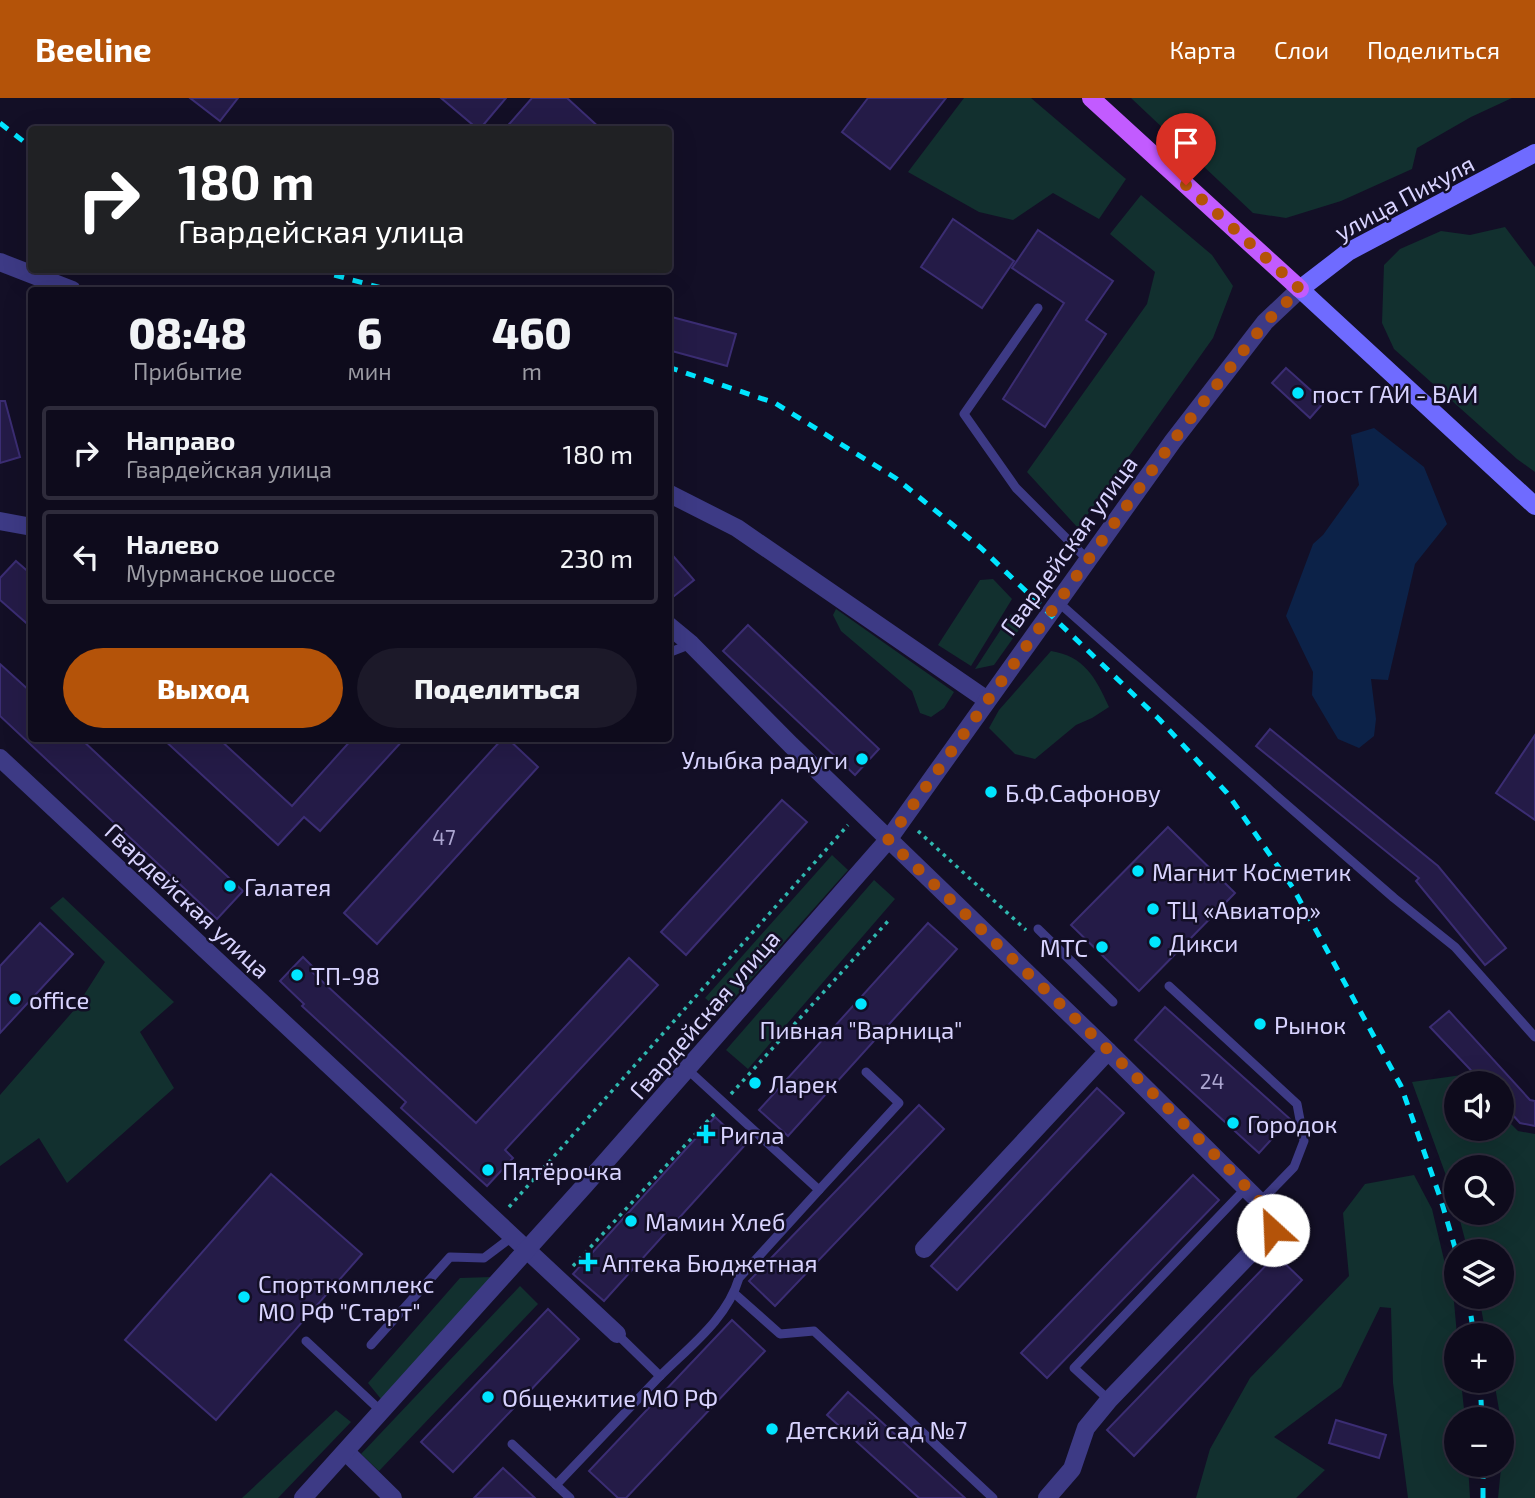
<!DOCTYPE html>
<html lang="ru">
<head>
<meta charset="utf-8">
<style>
	:root { --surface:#0e0b1c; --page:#1c1929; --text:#f1f3f6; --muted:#9b9ba3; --line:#2e2b3b; --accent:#b45309 }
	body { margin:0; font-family:"Exo 2",sans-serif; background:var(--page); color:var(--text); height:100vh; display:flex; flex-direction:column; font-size:26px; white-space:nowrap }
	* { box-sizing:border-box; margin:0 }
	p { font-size:23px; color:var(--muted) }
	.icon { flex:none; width:38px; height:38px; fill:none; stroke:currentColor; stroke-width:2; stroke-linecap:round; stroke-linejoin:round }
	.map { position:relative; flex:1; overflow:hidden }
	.drawer { position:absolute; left:28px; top:189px; width:644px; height:455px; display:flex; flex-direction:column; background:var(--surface); border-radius:7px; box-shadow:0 7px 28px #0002,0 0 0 2px var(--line) }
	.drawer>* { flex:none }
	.guide { position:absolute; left:28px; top:28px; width:644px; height:147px; border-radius:7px; box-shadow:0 7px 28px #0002,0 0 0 2px var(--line); background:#202124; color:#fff; overflow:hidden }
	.controls { position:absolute; left:1444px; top:973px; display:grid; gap:14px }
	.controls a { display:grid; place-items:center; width:70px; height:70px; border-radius:50%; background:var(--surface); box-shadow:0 7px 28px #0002,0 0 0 2px var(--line); font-size:35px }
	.pin { position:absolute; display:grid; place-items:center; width:60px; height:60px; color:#fff; margin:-72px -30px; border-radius:50% 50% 50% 0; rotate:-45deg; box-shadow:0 0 7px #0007 }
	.pin .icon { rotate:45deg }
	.me { position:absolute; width:77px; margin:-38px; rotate:335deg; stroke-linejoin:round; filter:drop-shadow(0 0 5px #0008) }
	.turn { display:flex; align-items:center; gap:24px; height:147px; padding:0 35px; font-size:32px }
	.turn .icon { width:91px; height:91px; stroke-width:2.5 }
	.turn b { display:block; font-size:49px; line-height:60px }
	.eta { display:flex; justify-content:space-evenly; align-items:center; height:119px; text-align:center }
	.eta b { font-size:42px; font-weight:800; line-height:49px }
	.primary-button { display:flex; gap:14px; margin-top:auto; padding:14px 35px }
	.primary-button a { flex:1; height:80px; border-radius:42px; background:var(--accent); color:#fff; font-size:28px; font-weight:800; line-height:80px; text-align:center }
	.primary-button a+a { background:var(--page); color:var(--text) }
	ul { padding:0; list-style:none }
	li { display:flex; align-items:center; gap:21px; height:94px; margin:0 14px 10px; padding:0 21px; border:4px solid var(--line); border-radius:7px }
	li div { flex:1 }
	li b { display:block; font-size:26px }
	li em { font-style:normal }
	header { display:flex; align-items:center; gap:42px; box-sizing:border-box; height:98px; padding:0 35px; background:var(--accent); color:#fff }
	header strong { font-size:33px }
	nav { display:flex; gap:38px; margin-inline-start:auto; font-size:24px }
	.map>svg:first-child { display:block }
	.green { fill:#12302f }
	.water { fill:#0c2248 }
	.building { fill:#241b47; stroke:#3b2d73; stroke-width:2 }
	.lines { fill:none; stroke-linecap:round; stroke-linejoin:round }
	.path { stroke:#2fb8b0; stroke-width:3.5; stroke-dasharray:3.5 5; stroke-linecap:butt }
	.lane { stroke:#3d3a85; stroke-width:9 }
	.street { stroke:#3d3a85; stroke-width:18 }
	.secondary { stroke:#6f6bff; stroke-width:18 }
	.primary { stroke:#c25bff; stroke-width:18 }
	.rail { stroke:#00e5ff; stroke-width:5; stroke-dasharray:10 9; stroke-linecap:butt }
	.route { stroke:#b45309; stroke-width:12; stroke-dasharray:0 21.6 }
	.poi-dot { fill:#00e5ff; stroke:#130f26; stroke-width:2.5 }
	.labels { text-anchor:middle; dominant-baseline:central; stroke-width:5; stroke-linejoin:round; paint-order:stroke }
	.number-label { font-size:21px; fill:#aca6d1 }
	.street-label { font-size:24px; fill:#d9d4ff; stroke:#130f26 }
	.poi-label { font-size:24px; fill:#d9d4ff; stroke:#130f26; text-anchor:start }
</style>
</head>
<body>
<header>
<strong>Beeline</strong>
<nav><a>Карта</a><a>Слои</a><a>Поделиться</a></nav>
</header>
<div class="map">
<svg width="1535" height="1400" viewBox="0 0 1535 1400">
	<rect width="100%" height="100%" fill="#130f26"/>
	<g class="green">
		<polygon points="964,0 1031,0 1126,81 1099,121 1053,95 1013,122 979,114 908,74"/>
		<polygon points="1131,0 1512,0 1471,19 1417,50 1412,71 1341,103 1286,120 1253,115"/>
		<polygon points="1141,97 1212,157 1233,188 1213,240 1078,430 1027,374 1147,206 1155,174 1110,136"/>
		<polygon points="1505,129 1535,169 1535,374 1517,361 1394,251 1382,225 1384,167 1400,151 1441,133 1470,137"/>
		<polygon points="993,481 1012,501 971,568 938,547 980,482"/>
		<polygon points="836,511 954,594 944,610 931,619 920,615 912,593 841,533 833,517"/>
		<polygon points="1011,516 1021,529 994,567 975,571"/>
		<path d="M1051,553C1084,558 1096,580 1109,609L1092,620L1076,627L1035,661L1015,656L989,630L999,612Z"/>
		<polygon points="832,757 848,772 722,914 705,900"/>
		<polygon points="874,782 895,801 748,971 726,952"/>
		<polygon points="63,799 174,904 140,934 174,990 67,1085 39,1040 0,1068 0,997 75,911 105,864 50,810"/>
		<polygon points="1462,977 1470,985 1456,985 1456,1031 1502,1031 1502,1017 1518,1033 1535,1036 1535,1400 1498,1400 1504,1340 1494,1283 1502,1283 1502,1237 1486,1237 1479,1199 1502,1199 1502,1153 1468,1153 1458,1115 1502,1115 1502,1069 1456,1069 1456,1105 1412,984"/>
		<polygon points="1414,1077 1432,1111 1454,1204 1457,1237 1456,1283 1461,1283 1465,1321 1456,1321 1456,1367 1468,1367 1470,1400 1408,1400 1393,1285 1391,1210 1380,1209 1341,1289 1274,1339 1325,1372 1296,1400 1196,1400 1210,1351 1250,1280 1349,1178 1343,1115 1365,1086"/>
		<polygon points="492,1179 381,1301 368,1285 460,1180"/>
		<polygon points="520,1188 538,1206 379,1373 361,1356"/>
		<polygon points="336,1312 351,1324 278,1400 242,1400"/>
	</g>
	<polygon class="water" points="1374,330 1424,369 1447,426 1415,466 1388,582 1371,581 1376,621 1374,638 1359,650 1338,641 1312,597 1313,574 1286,518 1313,446 1323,437 1359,387 1351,337"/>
	<g class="building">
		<polygon points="190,0 238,0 220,23"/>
		<polygon points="441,0 506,0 479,32"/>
		<polygon points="532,0 567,0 602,32 504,32"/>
		<polygon points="868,0 946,0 890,71 842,34"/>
		<polygon points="953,121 1014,163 982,210 921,169"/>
		<polygon points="1038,132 1113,183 1086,222 1106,236 1045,329 1003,301 1064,205 1012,170"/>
		<polygon points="668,218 736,236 727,268 668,252"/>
		<polygon points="1286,270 1324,304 1310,320 1272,285"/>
		<polygon points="0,303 5,303 20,359 0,365"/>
		<polygon points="668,452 694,482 668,503"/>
		<polygon points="16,463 32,477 32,530 0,502 0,480"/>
		<polygon points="748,527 879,651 855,677 723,553"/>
		<polygon points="0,566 32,595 32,640 80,640 243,793 217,821 0,618"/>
		<polygon points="1270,631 1438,768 1506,850 1485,867 1416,783 1419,780 1256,648"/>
		<polygon points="1535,637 1535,722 1496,695"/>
		<polygon points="162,640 218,640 292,708 353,640 405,640 320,733 304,719 278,747"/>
		<polygon points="503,640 507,640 538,669 377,846 344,815"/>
		<polygon points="782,702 807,724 686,857 661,834"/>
		<polygon points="1168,729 1235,795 1139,893 1071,827"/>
		<polygon points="40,825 73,856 0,935 0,868"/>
		<polygon points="928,825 957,851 788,1038 759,1012"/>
		<polygon points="303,859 315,871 312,874 476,1025 629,860 658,887 505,1052 513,1060 487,1088 401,1010 406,1004 302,908 304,906 280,883"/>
		<polygon points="1165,909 1290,1021 1259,1055 1135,942"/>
		<polygon points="1449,913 1530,1002 1535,1003 1535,1028 1520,1025 1502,1005 1502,985 1483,985 1430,929"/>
		<polygon points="1097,990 1124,1015 957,1192 931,1168"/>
		<polygon points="919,1007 944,1031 775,1208 749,1183"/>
		<polygon points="715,1019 745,1047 604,1203 573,1176"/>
		<polygon points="271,1076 362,1156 216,1322 125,1242"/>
		<polygon points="1193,1077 1219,1102 1047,1280 1021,1255"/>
		<polygon points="1276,1157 1302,1182 1134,1358 1107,1332"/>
		<polygon points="548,1211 579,1241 453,1374 421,1344"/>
		<polygon points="732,1222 765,1253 626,1400 618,1400 589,1373"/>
		<polygon points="848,1294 875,1318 965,1400 919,1400 827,1317"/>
		<polygon points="1336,1322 1386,1337 1379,1360 1329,1345"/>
		<polygon points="503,1370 535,1400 474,1400"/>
	</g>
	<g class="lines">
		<g class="path">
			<polyline points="918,733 1026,832"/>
			<polyline points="731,996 890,821"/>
			<polyline points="509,1109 848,727"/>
			<polyline points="573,1168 715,1015"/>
		</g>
		<g class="lane">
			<polyline points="1038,210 964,316 1016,390 1089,463"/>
			<polyline points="1058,504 1271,693 1394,800 1455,849 1535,939"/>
			<polyline points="668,555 691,546"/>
			<polyline points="1038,831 1113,904"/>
			<polyline points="1169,888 1297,1006 1304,1043 1294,1069 1261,1103"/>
			<polyline points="819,1092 899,1005 866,974"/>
			<polyline points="735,1196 780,1236 814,1233 993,1400"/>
			<polyline points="306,1243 382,1314"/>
			<polyline points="371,1247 450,1159 484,1160 513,1138"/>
			<path d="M660,1278C689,1249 727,1221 739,1180L819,1092L688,972"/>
			<polyline points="1109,1302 1074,1270 1246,1090"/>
			<polyline points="512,1346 570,1400"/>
			<polyline points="556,1387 660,1278 617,1236"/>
		</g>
		<g class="street">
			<polyline points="0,164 72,192"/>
			<polyline points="668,395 737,430 987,602"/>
			<polyline points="0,423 32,429"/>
			<polyline points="668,527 691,546 791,647 1108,953 1274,1118 1273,1132 1109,1302 1086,1330 1072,1371 1047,1400"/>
			<polyline points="0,660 617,1236"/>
			<polyline points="924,1151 1108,953"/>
			<polyline points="346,1354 393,1400"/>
			<polyline points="303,1400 586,1086 888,742 1173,343 1265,224 1300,191"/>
		</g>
		<polyline class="secondary" points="1535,55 1348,154 1300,191 1535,408"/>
		<polyline class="primary" points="1091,0 1300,191"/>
		<g class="rail">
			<polyline points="0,25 32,50"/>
			<polyline points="316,172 389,192"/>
			<polyline points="668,269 775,305 897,381 981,450 1159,621 1227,695 1293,790 1401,988 1441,1102 1456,1153"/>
			<polyline points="1468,1199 1474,1237"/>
			<polyline points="1480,1283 1482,1321"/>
			<polyline points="1483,1400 1483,1367"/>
		</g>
	</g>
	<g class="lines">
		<path class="route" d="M1186,87L1300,191L1265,225L1173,343L888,742C1017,867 1151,988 1274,1118L1273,1132"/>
	</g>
	<g class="poi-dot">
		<circle cx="1298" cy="295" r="7"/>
		<circle cx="862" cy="661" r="7"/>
		<circle cx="991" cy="694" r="7"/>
		<circle cx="1138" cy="773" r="7"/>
		<circle cx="230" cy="788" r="7"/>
		<circle cx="1153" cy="811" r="7"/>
		<circle cx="1155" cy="844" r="7"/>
		<circle cx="1102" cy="849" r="7"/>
		<circle cx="297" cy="877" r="7"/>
		<circle cx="15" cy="901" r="7"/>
		<circle cx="861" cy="906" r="7"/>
		<circle cx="1260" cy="926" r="7"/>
		<circle cx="755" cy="985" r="7"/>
		<circle cx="1233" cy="1025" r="7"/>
		<path d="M702.5 1025.5h7v7h7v7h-7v7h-7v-7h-7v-7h7z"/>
		<circle cx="488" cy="1072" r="7"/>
		<circle cx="631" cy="1123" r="7"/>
		<path d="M584.5 1153.5h7v7h7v7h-7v7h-7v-7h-7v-7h7z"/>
		<circle cx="244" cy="1199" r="7"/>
		<circle cx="488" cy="1299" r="7"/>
		<circle cx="772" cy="1331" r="7"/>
	</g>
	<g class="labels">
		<g class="number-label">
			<text x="444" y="738">47</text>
			<text x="1212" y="982">24</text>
		</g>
		<g class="street-label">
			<text transform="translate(1404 99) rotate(-28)">улица Пикуля</text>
			<text transform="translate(1068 447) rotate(-54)">Гвардейская улица</text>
			<text transform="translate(188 802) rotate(43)">Гвардейская улица</text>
			<text transform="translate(704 916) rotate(-49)">Гвардейская улица</text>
		</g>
		<g class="poi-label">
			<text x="1312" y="295">пост ГАИ - ВАИ</text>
			<text x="848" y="661" text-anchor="end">Улыбка радуги</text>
			<text x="1005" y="694">Б.Ф.Сафонову</text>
			<text x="1152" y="773">Магнит Косметик</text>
			<text x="244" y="788">Галатея</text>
			<text x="1167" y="811">ТЦ «Авиатор»</text>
			<text x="1169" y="844">Дикси</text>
			<text x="1088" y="849" text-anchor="end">МТС</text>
			<text x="311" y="877">ТП-98</text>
			<text x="29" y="901">office</text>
			<text x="1274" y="926">Рынок</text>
			<text x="861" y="931" text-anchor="middle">Пивная "Варница"</text>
			<text x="769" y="985">Ларек</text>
			<text x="1247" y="1025">Городок</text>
			<text x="720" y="1036">Ригла</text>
			<text x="502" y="1072">Пятёрочка</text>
			<text x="645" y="1123">Мамин Хлеб</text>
			<text x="602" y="1164">Аптека Бюджетная</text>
			<text x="258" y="1185">Спорткомплекс<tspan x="258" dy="28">МО РФ "Старт"</tspan></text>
			<text x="502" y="1299">Общежитие МО РФ</text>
			<text x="786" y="1331">Детский сад №7</text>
		</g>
	</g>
</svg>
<div class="controls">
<a><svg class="icon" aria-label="sound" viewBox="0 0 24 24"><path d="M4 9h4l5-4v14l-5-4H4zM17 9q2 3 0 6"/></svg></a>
<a><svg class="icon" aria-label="search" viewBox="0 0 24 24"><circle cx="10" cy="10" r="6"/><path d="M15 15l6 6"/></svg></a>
<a><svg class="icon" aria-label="layers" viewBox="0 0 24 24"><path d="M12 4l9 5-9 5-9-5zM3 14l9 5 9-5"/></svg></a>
<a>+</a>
<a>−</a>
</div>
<div class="pin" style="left:1186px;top:87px;background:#d93025"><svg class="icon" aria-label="arrive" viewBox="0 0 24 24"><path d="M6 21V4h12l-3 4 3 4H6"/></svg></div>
<svg class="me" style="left:1273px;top:1132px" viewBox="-20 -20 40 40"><circle r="19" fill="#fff"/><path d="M0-13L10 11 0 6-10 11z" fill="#b45309"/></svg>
<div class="guide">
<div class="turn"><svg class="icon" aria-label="right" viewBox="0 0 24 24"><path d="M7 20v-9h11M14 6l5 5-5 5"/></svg><div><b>180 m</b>Гвардейская улица</div></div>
</div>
<section class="drawer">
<div class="eta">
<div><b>08:48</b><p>Прибытие</p></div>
<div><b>6</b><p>мин</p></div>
<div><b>460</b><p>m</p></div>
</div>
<ul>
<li><svg class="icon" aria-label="right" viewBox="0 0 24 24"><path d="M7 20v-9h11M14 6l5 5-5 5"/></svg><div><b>Направо</b><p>Гвардейская улица</p></div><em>180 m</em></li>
<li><svg class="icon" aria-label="left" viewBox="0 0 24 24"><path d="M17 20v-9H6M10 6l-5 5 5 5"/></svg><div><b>Налево</b><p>Мурманское шоссе</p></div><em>230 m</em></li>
</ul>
<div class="primary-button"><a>Выход</a><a>Поделиться</a></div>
</section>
</div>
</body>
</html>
